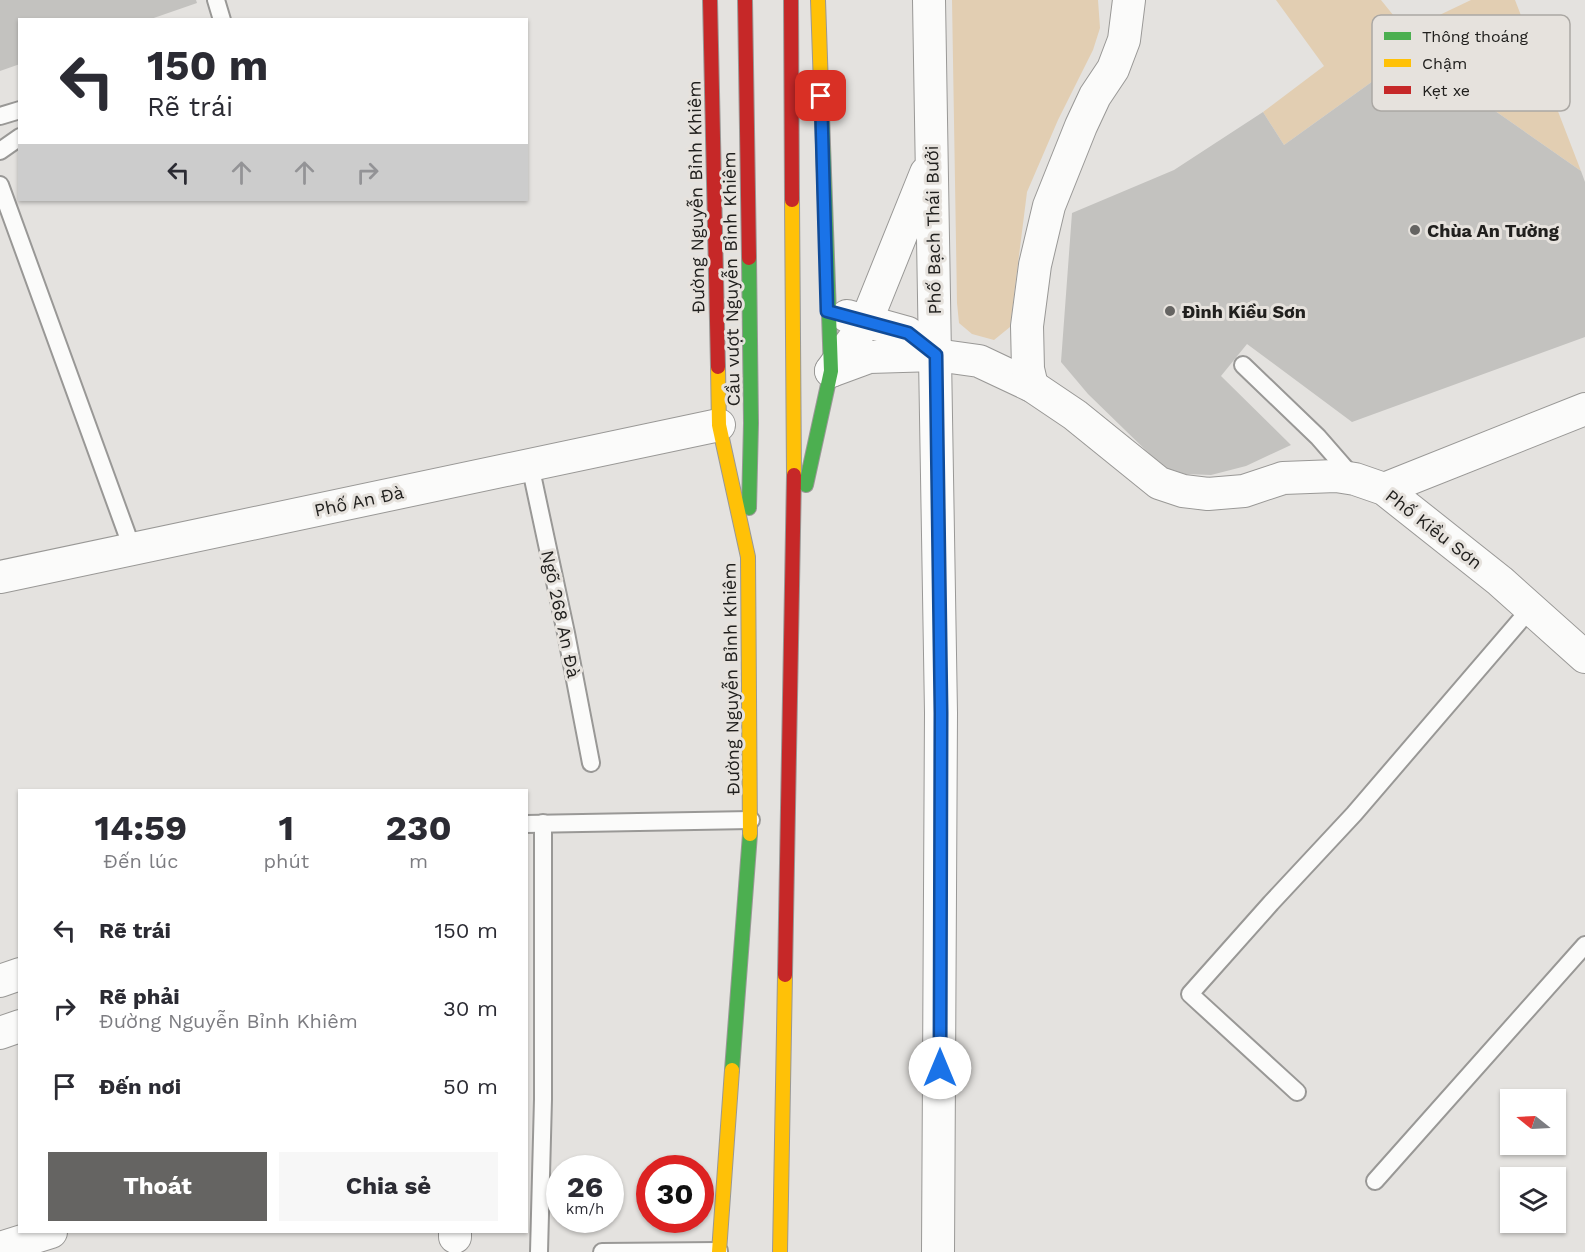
<!DOCTYPE html>
<html lang="vi">
<head>
<meta charset="utf-8">
<style>
	:root { --surface:#fff; --page:#f7f7f7; --text:#2b2b33; --muted:#7c7c81; --accent:#656462 }
	body { margin:0; font-family:"Work Sans",sans-serif; background:var(--page); color:var(--text); height:100vh; display:flex; flex-direction:column; font-size:22px; white-space:nowrap }
	* { box-sizing:border-box; margin:0 }
	p { font-size:20px; color:var(--muted) }
	.icon { flex:none; width:33px; height:33px; fill:none; stroke:currentColor; stroke-width:2; stroke-linecap:round; stroke-linejoin:round }
	.map { position:relative; flex:1; overflow:hidden }
	.sheet { position:absolute; left:18px; top:789px; width:510px; height:444px; display:flex; flex-direction:column; background:var(--surface); border-radius:0px; box-shadow:0 2px 4px #0004 }
	.sheet>* { flex:none }
	.banner { position:absolute; left:18px; top:18px; width:510px; height:183px; border-radius:0px; box-shadow:0 2px 4px #0004; background:#fff; color:var(--text); overflow:hidden }
	.needle { width:39px; rotate:288deg }
	.controls { position:absolute; left:1500px; top:1089px; display:grid; gap:12px }
	.controls a { display:grid; place-items:center; width:66px; height:66px; border-radius:0px; background:var(--surface); box-shadow:0 2px 4px #0004; font-size:30px }
	.speed { position:absolute; left:546px; top:1155px; display:flex; gap:12px; font-size:30px; font-weight:700; text-align:center }
	.speed>* { display:grid; place-content:center; width:78px; height:78px; border-radius:50%; background:var(--surface); box-shadow:0 2px 4px #0004; line-height:1 }
	.speed small { font-size:15px; font-weight:400 }
	.speed .limit { border:9px solid #d22; background:#fff; color:#111 }
	.pin { position:absolute; display:grid; place-items:center; width:51px; height:51px; color:#fff; margin:-26px; border-radius:12px; box-shadow:0 3px 9px #0006 }
	.me { position:absolute; width:66px; margin:-33px; rotate:0deg; stroke-linejoin:round; filter:drop-shadow(0 0 4px #0008) }
	.turn { display:flex; align-items:center; gap:21px; height:126px; padding:0 30px; font-size:27px }
	.turn .icon { width:78px; height:78px; stroke-width:2.5 }
	.turn b { display:block; font-size:42px; line-height:51px }
	.lanes { display:flex; align-items:center; height:57px; padding:0 30px; background:#0003; justify-content:center; gap:30px; direction:ltr }
	.lanes .off { opacity:.35 }
	.eta { display:flex; justify-content:space-evenly; align-items:center; height:102px; text-align:center }
	.eta b { font-size:36px; font-weight:700; line-height:42px }
	.button { display:flex; gap:12px; margin-top:auto; padding:12px 30px }
	.button a { flex:1; height:69px; border-radius:0px; background:var(--accent); color:#fff; font-size:24px; font-weight:700; line-height:69px; text-align:center }
	.button a+a { background:var(--page); color:var(--text) }
	ul { padding:0; list-style:none }
	li { display:flex; align-items:center; gap:18px; height:78px; padding:0 30px }
	li div { flex:1 }
	li b { display:block; font-size:22px }
	li em { font-style:normal }
	.map>svg:first-child { display:block }
	.green { fill:#e2ceb2 }
	.building { fill:#c3c2bf }
	.lines { fill:none; stroke-linecap:round; stroke-linejoin:round }
	.lane-casing { stroke:#999896; stroke-width:20 }
	.street-casing { stroke:#999896; stroke-width:34 }
	.fast-casing { stroke:#999896; stroke-width:16 }
	.slow-casing { stroke:#999896; stroke-width:16 }
	.jam-casing { stroke:#999896; stroke-width:16 }
	.lane { stroke:#fbfbfa; stroke-width:16 }
	.street { stroke:#fbfbfa; stroke-width:32 }
	.fast { stroke:#4caf50; stroke-width:14 }
	.slow { stroke:#ffc107; stroke-width:14 }
	.jam { stroke:#c62828; stroke-width:14 }
	.route-casing { stroke:#114b97; stroke-width:15 }
	.route { stroke:#1a73e8; stroke-width:10 }
	.poi-dot { fill:#656462; stroke:#e6e2dd; stroke-width:2 }
	.labels { text-anchor:middle; dominant-baseline:central; stroke-width:6; stroke-linejoin:round; paint-order:stroke }
	.street-label { font-size:18px; fill:#21201e; stroke:#e6e2dd }
	.poi-label { font-size:18px; font-weight:bold; fill:#21201e; stroke:#e6e2dd; text-anchor:start }
	.key { fill:#e6e2dd; stroke:#aba8a4; stroke-width:1.5 }
	.key-label { font-size:16px; fill:#21201e }
</style>
</head>
<body>
<div class="map">
<svg width="1585" height="1252" viewBox="0 0 1585 1252">
	<rect width="100%" height="100%" fill="#e4e2df"/>
	<g class="green">
		<polygon points="952,0 1098,0 1100,28 1093,50 1058,120 1027,192 1010,327 994,340 972,334 959,323 957,303"/>
		<polygon points="1276,0 1381,0 1406,31 1471,0 1515,0 1581,171 1412,53 1284,145 1263,112 1324,66"/>
	</g>
	<g class="building">
		<polygon points="0,0 196,0 197,3 148,20 20,20 20,64 0,71"/>
		<polygon points="1412,53 1581,171 1585,182 1585,337 1352,422 1247,344 1221,376 1291,445 1246,466 1211,475 1185,474 1163,467 1088,394 1061,362 1072,213 1174,170 1263,112 1284,145"/>
	</g>
	<g class="lines">
		<g class="lane-casing">
			<g id="lane">
				<polyline points="216,0 222,20"/>
				<polyline points="0,116 20,110"/>
				<polyline points="0,151 20,137"/>
				<polyline points="0,185 132,548"/>
				<polyline points="1243,365 1318,437 1352,476"/>
				<polyline points="530,465 566,633 591,763"/>
				<polyline points="526,824 751,820"/>
				<polyline points="1297,1092 1190,994 1271,903 1354,814 1530,609"/>
				<polyline points="1375,1181 1585,945"/>
				<polyline points="539,1252 543,1099 543,823"/>
				<polyline points="602,1252 719,1251"/>
			</g>
		</g>
		<g class="street-casing">
			<g id="street">
				<polyline points="929,0 941,713 938,1252"/>
				<polyline points="847,316 908,333 936,355"/>
				<polyline points="831,371 869,357 936,355 979,361 1032,386 1075,415 1159,483 1183,491 1208,494 1244,491 1283,478 1336,476 1355,479 1384,489 1500,581 1585,657"/>
				<polyline points="831,371 866,322 926,173"/>
				<polyline points="1032,386 1028,369 1027,326 1035,265 1049,206 1081,126 1095,96 1113,69 1124,40 1129,0"/>
				<polyline points="1384,489 1585,409"/>
				<polyline points="0,577 719,425"/>
				<polyline points="0,981 20,974"/>
				<polyline points="0,1033 20,1026"/>
				<polyline points="455,1232 455,1237"/>
				<polyline points="0,1248 51,1232"/>
			</g>
		</g>
		<g class="fast-casing">
			<g id="fast">
				<polyline points="749,258 751,423 749,508"/>
				<polyline points="806,485 831,371 822,116"/>
				<polyline points="732,1070 750,834"/>
			</g>
		</g>
		<g class="slow-casing">
			<g id="slow">
				<polyline points="818,0 822,116"/>
				<polyline points="792,200 794,475"/>
				<polyline points="718,367 719,425 748,557 750,834"/>
				<polyline points="719,1252 732,1070"/>
				<polyline points="780,1252 785,975"/>
			</g>
		</g>
		<g class="jam-casing">
			<g id="jam">
				<polyline points="710,0 718,367"/>
				<polyline points="745,0 749,258"/>
				<polyline points="791,0 792,200"/>
				<polyline points="785,975 794,475"/>
			</g>
		</g>
		<use href="#lane" class="lane"/>
		<use href="#street" class="street"/>
		<use href="#fast" class="fast"/>
		<use href="#slow" class="slow"/>
		<use href="#jam" class="jam"/>
	</g>
	<g class="lines">
		<g class="route-casing">
			<polyline id="route" points="821,96 827,311 908,333 936,355 941,713 940,1068"/>
		</g>
		<use href="#route" class="route"/>
	</g>
	<g class="poi-dot">
		<circle cx="1415" cy="230" r="6"/>
		<circle cx="1170" cy="311" r="6"/>
	</g>
	<g class="labels">
		<g class="street-label">
			<text transform="translate(696 197) rotate(-91)">Đường Nguyễn Bỉnh Khiêm</text>
			<text transform="translate(933 230) rotate(-91)">Phố Bạch Thái Bưởi</text>
			<text transform="translate(731 279) rotate(-91)">Cầu vượt Nguyễn Bỉnh Khiêm</text>
			<text transform="translate(359 501) rotate(-12)">Phố An Đà</text>
			<text transform="translate(1434 529) rotate(38)">Phố Kiều Sơn</text>
			<text transform="translate(561 614) rotate(78)">Ngõ 268 An Đà</text>
			<text transform="translate(731 679) rotate(-91)">Đường Nguyễn Bỉnh Khiêm</text>
		</g>
		<g class="poi-label">
			<text x="1427" y="230">Chùa An Tường</text>
			<text x="1182" y="311">Đình Kiều Sơn</text>
		</g>
	</g>
	<rect x="1372" y="15" width="198" height="96" rx="9" class="key"/>
	<rect x="1384" y="32" width="27" height="8" fill="#4caf50"/>
	<rect x="1384" y="59" width="27" height="8" fill="#ffc107"/>
	<rect x="1384" y="86" width="27" height="8" fill="#c62828"/>
	<g class="key-label">
		<text x="1422" y="42">Thông thoáng</text>
		<text x="1422" y="69">Chậm</text>
		<text x="1422" y="96">Kẹt xe</text>
	</g>
</svg>
<div class="controls">
<a><svg class="needle" viewBox="-14 -14 28 28"><path d="M0-13l5 13h-10z" fill="#e53935"/><path d="M0 13l5-13h-10z" fill="#7c7c81"/></svg></a>
<a><svg class="icon" aria-label="layers" viewBox="0 0 24 24"><path d="M12 4l9 5-9 5-9-5zM3 14l9 5 9-5"/></svg></a>
</div>
<div class="speed"><div>26<small>km/h</small></div><div class="limit">30</div></div>
<div class="pin" style="left:821px;top:96px;background:#d93025"><svg class="icon" aria-label="arrive" viewBox="0 0 24 24"><path d="M6 21V4h12l-3 4 3 4H6"/></svg></div>
<svg class="me" style="left:940px;top:1068px" viewBox="-20 -20 40 40"><circle r="19" fill="#fff"/><path d="M0-13L10 11 0 6-10 11z" fill="#1a73e8"/></svg>
<div class="banner">
<div class="turn"><svg class="icon" aria-label="left" viewBox="0 0 24 24"><path d="M17 20v-9H6M10 6l-5 5 5 5"/></svg><div><b>150 m</b>Rẽ trái</div></div>
<div class="lanes"><svg class="icon" aria-label="left" viewBox="0 0 24 24"><path d="M17 20v-9H6M10 6l-5 5 5 5"/></svg><svg class="icon off" aria-label="ahead" viewBox="0 0 24 24"><path d="M12 20V5M6 11l6-6 6 6"/></svg><svg class="icon off" aria-label="ahead" viewBox="0 0 24 24"><path d="M12 20V5M6 11l6-6 6 6"/></svg><svg class="icon off" aria-label="right" viewBox="0 0 24 24"><path d="M7 20v-9h11M14 6l5 5-5 5"/></svg></div>
</div>
<section class="sheet">
<div class="eta">
<div><b>14:59</b><p>Đến lúc</p></div>
<div><b>1</b><p>phút</p></div>
<div><b>230</b><p>m</p></div>
</div>
<ul>
<li><svg class="icon" aria-label="left" viewBox="0 0 24 24"><path d="M17 20v-9H6M10 6l-5 5 5 5"/></svg><div><b>Rẽ trái</b></div><em>150 m</em></li>
<li><svg class="icon" aria-label="right" viewBox="0 0 24 24"><path d="M7 20v-9h11M14 6l5 5-5 5"/></svg><div><b>Rẽ phải</b><p>Đường Nguyễn Bỉnh Khiêm</p></div><em>30 m</em></li>
<li><svg class="icon" aria-label="arrive" viewBox="0 0 24 24"><path d="M6 21V4h12l-3 4 3 4H6"/></svg><div><b>Đến nơi</b></div><em>50 m</em></li>
</ul>
<div class="button"><a>Thoát</a><a>Chia sẻ</a></div>
</section>
</div>
</body>
</html>
